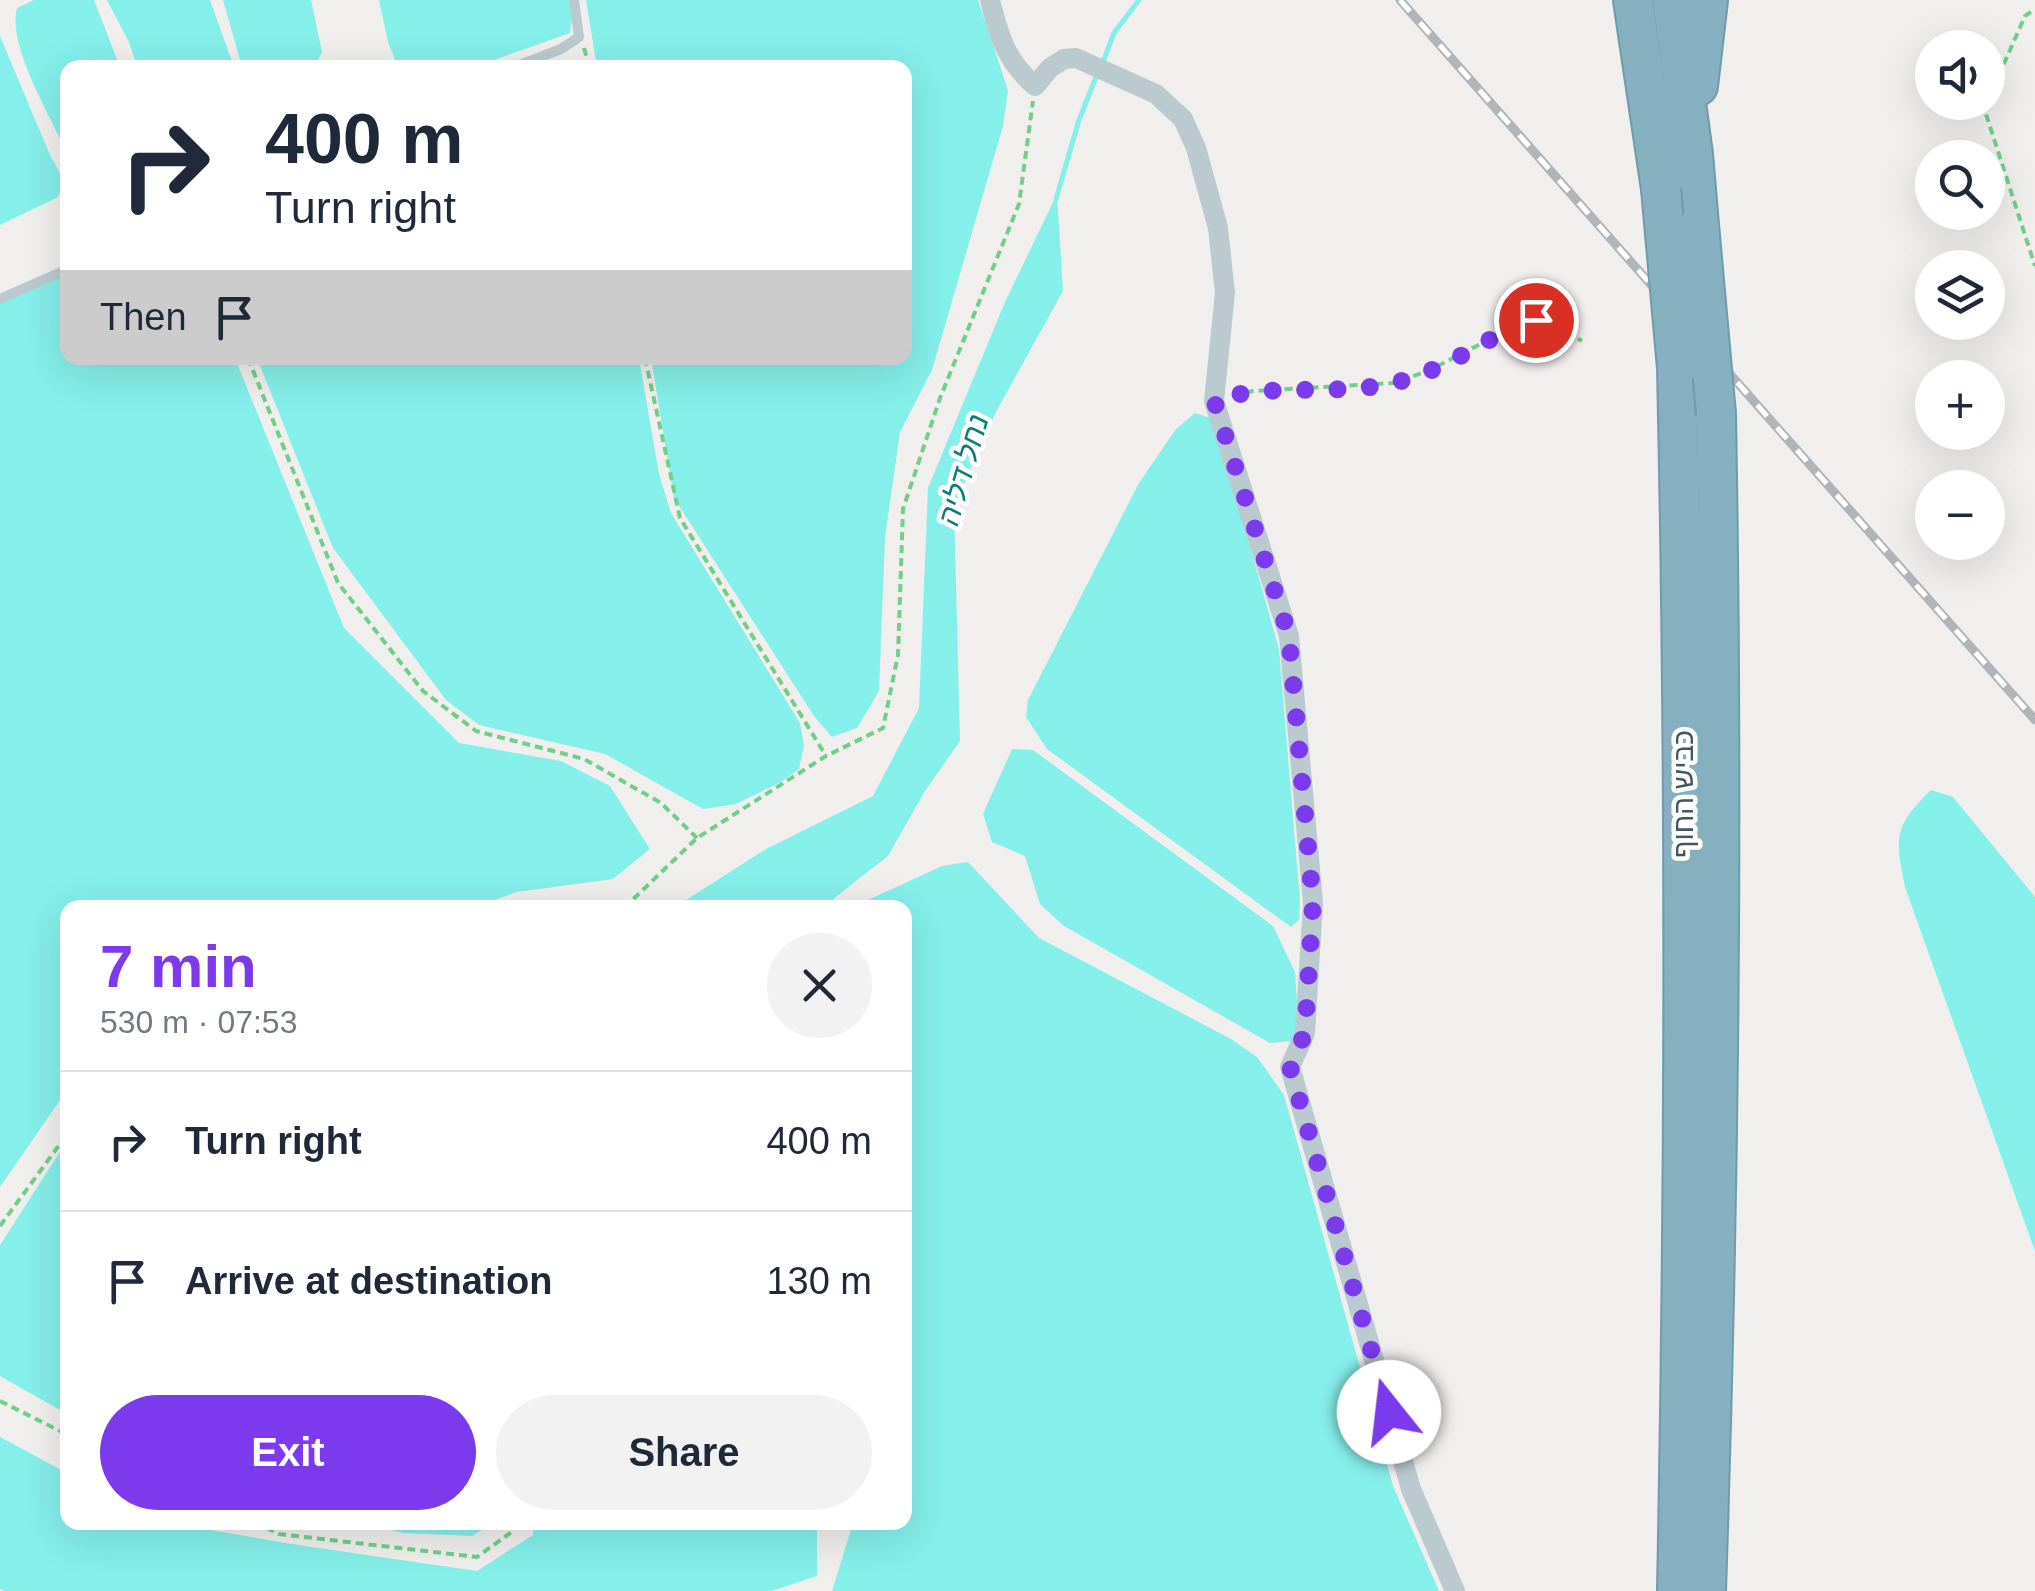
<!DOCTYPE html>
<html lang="en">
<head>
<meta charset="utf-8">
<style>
	:root { --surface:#fff; --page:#f2f2f3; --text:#1f2937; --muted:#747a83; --line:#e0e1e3; --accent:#7c3aed }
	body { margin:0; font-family:Arial,Heebo,sans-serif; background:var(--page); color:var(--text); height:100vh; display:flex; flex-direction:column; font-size:38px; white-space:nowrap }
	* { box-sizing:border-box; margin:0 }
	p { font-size:32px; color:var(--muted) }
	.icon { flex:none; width:55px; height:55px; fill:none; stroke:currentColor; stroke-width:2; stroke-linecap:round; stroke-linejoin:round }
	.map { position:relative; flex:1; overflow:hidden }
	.sheet { position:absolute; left:60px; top:900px; width:852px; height:630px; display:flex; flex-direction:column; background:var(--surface); border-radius:20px; box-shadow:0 10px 40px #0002 }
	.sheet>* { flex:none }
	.top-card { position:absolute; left:60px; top:60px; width:852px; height:305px; border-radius:20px; box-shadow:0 10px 40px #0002; background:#fff; color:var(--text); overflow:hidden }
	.tools { position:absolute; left:1915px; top:30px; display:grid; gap:20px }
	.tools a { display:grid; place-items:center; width:90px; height:90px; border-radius:50%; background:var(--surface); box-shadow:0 10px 40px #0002; font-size:50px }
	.pin { position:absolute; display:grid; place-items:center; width:85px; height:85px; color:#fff; margin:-42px; border:5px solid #fff; border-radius:50%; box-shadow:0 2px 10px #0007 }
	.me { position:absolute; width:110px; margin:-55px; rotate:344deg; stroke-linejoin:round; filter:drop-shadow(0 0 8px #0008) }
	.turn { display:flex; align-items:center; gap:35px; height:210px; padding:0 40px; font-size:45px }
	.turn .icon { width:130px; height:130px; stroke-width:2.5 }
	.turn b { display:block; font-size:70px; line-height:85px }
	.then { display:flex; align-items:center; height:95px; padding:0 40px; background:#0003; gap:20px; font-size:38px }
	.round { display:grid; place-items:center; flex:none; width:105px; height:105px; border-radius:52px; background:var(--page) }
	.summary { display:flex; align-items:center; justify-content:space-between; height:170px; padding:0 40px }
	h1 { font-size:60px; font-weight:600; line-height:75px; color:var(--accent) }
	.primary-button { display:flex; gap:20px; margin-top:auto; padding:20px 40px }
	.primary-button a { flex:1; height:115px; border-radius:60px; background:var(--accent); color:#fff; font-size:40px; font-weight:600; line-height:115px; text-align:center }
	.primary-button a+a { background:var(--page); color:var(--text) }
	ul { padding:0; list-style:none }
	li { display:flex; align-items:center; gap:30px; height:140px; padding:0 40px; border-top:2px solid var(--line) }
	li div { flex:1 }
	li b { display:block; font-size:38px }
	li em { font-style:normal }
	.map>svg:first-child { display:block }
	.water { fill:#85efea }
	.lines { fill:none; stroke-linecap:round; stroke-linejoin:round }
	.stream { stroke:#85efea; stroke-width:5 }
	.highway-casing { stroke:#6f9bab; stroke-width:42 }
	.path { stroke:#71cf89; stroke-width:4; stroke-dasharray:8 5; stroke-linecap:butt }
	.lane { stroke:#bbcace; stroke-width:10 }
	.street { stroke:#bbcace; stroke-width:20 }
	.highway { stroke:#84b0bf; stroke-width:38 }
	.rail-casing { stroke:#b0b5b9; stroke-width:9 }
	.rail { stroke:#fff; stroke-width:5; stroke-dasharray:15; stroke-linecap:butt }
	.highway-bridge-casing { stroke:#6f9bab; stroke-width:42; stroke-linecap:butt }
	.highway-bridge { stroke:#84b0bf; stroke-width:38 }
	.route { stroke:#7c3aed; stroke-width:18; stroke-dasharray:0 32.4 }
	.labels { text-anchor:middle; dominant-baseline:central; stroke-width:9; stroke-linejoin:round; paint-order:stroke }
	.street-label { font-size:28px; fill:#45575c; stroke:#fff }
	.water-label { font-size:30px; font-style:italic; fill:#0a7e79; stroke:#fff }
</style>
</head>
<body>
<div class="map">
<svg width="2035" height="1591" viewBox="0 0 2035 1591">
	<rect width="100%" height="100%" fill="#f1eeee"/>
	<g class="water">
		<path d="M34,0H94L120,67L68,68L67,153C51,117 7,45 17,8Z"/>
		<polygon points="107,0 210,0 234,67 137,67 129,42"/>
		<polygon points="223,0 311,0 322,52 314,67 242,67"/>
		<polygon points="379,0 569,0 572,17 570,33 474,67 398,67 388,42"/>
		<polygon points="586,0 978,0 1008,90 1003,126 932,370 900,432 885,537 879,691 857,728 832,737 814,716 674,498 651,358 905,358 905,68 597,67"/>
		<polygon points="0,36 50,155 65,182 58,197 0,225"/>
		<polygon points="1057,194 1063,291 997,410 954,506 960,741 925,791 888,856 823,907 675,907 766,849 873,796 919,708 928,488 1005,302"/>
		<polygon points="67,272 68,358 235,358 344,628 459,743 561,761 610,786 650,849 613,879 517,892 474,907 68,908 67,1090 0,1187 0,303"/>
		<polygon points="257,358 639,358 659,474 671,513 800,723 804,746 799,769 781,782 736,804 703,809 605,754 479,725 446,700 333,548"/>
		<polygon points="1195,413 1214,419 1279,649 1300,901 1299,920 1291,927 1047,749 1026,717 1028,700 1139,483 1176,429"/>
		<polygon points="1012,749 1033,750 1273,926 1295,972 1298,1015 1293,1041 1270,1043 1064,926 1040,904 1025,856 992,842 983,814"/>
		<path d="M1931,790L1953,797L2035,897V1251L1905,887C1895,837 1893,827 1931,790Z"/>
		<polygon points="968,862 1039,938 1231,1039 1257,1057 1284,1095 1393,1486 1439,1591 832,1591 853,1523 905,1522 905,908 853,907 942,866"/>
		<polygon points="67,1141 67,1414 0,1376 0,1245"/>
		<polygon points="0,1437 67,1473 68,1522 169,1523 298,1545 477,1571 533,1535 534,1523 817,1523 817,1576 772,1591 5,1591 0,1589"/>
		<polygon points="365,1523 494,1523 472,1536 403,1533"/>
	</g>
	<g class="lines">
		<g class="stream">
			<polyline points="1103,62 1114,33 1139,0"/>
			<polyline points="1056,199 1079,120 1098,72"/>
		</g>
		<g class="highway-casing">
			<g id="highway">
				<polyline points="1633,0 1661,189"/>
				<polyline points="1672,0 1693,154 1699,225"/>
				<polyline points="1698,86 1708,0"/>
				<path d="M1677,368C1686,776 1685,1183 1677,1591"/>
				<path d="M1706,1591C1719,1199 1723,806 1716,414"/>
			</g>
		</g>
		<g class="path">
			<polyline points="584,48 590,68"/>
			<polyline points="1988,100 2025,16 2035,9"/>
			<polyline points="1986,102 1984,108 2035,266"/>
			<polyline points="248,358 338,583 423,691 476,731 584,759 661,803 697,838"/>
			<polyline points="645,358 680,518 826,756"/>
			<polyline points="1233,395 1253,391 1393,383 1428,371 1525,321 1549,322 1582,341"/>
			<polyline points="624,908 697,838 826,756 883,728 898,655 903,509 940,398 1019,204 1033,101"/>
			<polyline points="0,1226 68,1133"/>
			<polyline points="0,1401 68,1435"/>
			<polyline points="255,1522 279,1534 477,1557 513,1531 515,1522"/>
		</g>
		<g class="lane">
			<polyline points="512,68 561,49 579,37 574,0"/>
			<polyline points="0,299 68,269"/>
		</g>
		<path class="street" d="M990,0C999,36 1006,61 1035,86L1050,68L1064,59L1076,58L1156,94L1183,119L1196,148L1218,228L1225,293L1214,401L1289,636L1313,903L1305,1033L1290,1067L1411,1489L1455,1591"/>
		<use href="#highway" class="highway"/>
		<g class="rail-casing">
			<polyline id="rail" points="1400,0 2035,720"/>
		</g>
		<use href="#rail" class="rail"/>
		<g class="highway-bridge-casing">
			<g id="highway-bridge">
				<polyline points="1661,189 1677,368"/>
				<polyline points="1699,225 1716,414"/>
			</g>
		</g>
		<use href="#highway-bridge" class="highway-bridge"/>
	</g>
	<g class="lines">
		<path class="route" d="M1389,1412L1290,1067L1305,1033L1313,903L1289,636L1214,400C1270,383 1327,395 1384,385C1435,376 1479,344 1524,321L1536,320"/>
	</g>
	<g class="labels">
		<g class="street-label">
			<text transform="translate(1683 794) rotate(-90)">כביש החוף</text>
		</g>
		<g class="water-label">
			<text transform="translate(963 470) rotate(-74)">נחל דליה</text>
		</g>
	</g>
</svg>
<div class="tools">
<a><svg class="icon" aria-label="sound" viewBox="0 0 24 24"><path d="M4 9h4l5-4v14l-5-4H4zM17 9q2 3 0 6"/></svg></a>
<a><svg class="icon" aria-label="search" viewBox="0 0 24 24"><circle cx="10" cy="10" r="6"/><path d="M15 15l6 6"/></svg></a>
<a><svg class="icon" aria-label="layers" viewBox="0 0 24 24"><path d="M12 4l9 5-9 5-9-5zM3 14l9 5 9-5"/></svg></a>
<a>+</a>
<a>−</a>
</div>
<div class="pin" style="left:1536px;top:320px;background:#d93025"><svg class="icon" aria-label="arrive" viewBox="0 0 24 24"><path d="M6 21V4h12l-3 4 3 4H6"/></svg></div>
<svg class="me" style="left:1389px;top:1412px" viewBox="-20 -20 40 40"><circle r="19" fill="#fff"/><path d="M0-13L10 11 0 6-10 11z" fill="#7c3aed"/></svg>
<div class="top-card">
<div class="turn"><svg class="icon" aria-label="right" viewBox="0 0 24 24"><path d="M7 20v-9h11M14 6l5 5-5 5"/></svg><div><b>400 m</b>Turn right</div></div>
<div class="then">Then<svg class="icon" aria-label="arrive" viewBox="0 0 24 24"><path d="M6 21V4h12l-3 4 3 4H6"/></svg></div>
</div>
<section class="sheet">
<div class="summary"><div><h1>7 min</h1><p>530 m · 07:53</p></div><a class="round"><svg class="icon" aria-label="close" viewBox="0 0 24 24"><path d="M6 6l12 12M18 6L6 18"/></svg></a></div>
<ul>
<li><svg class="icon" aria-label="right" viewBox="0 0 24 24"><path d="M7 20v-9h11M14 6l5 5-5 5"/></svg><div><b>Turn right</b></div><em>400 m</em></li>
<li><svg class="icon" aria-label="arrive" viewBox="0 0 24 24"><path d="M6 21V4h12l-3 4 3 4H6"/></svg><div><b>Arrive at destination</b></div><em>130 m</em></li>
</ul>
<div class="primary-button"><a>Exit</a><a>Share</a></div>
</section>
</div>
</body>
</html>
